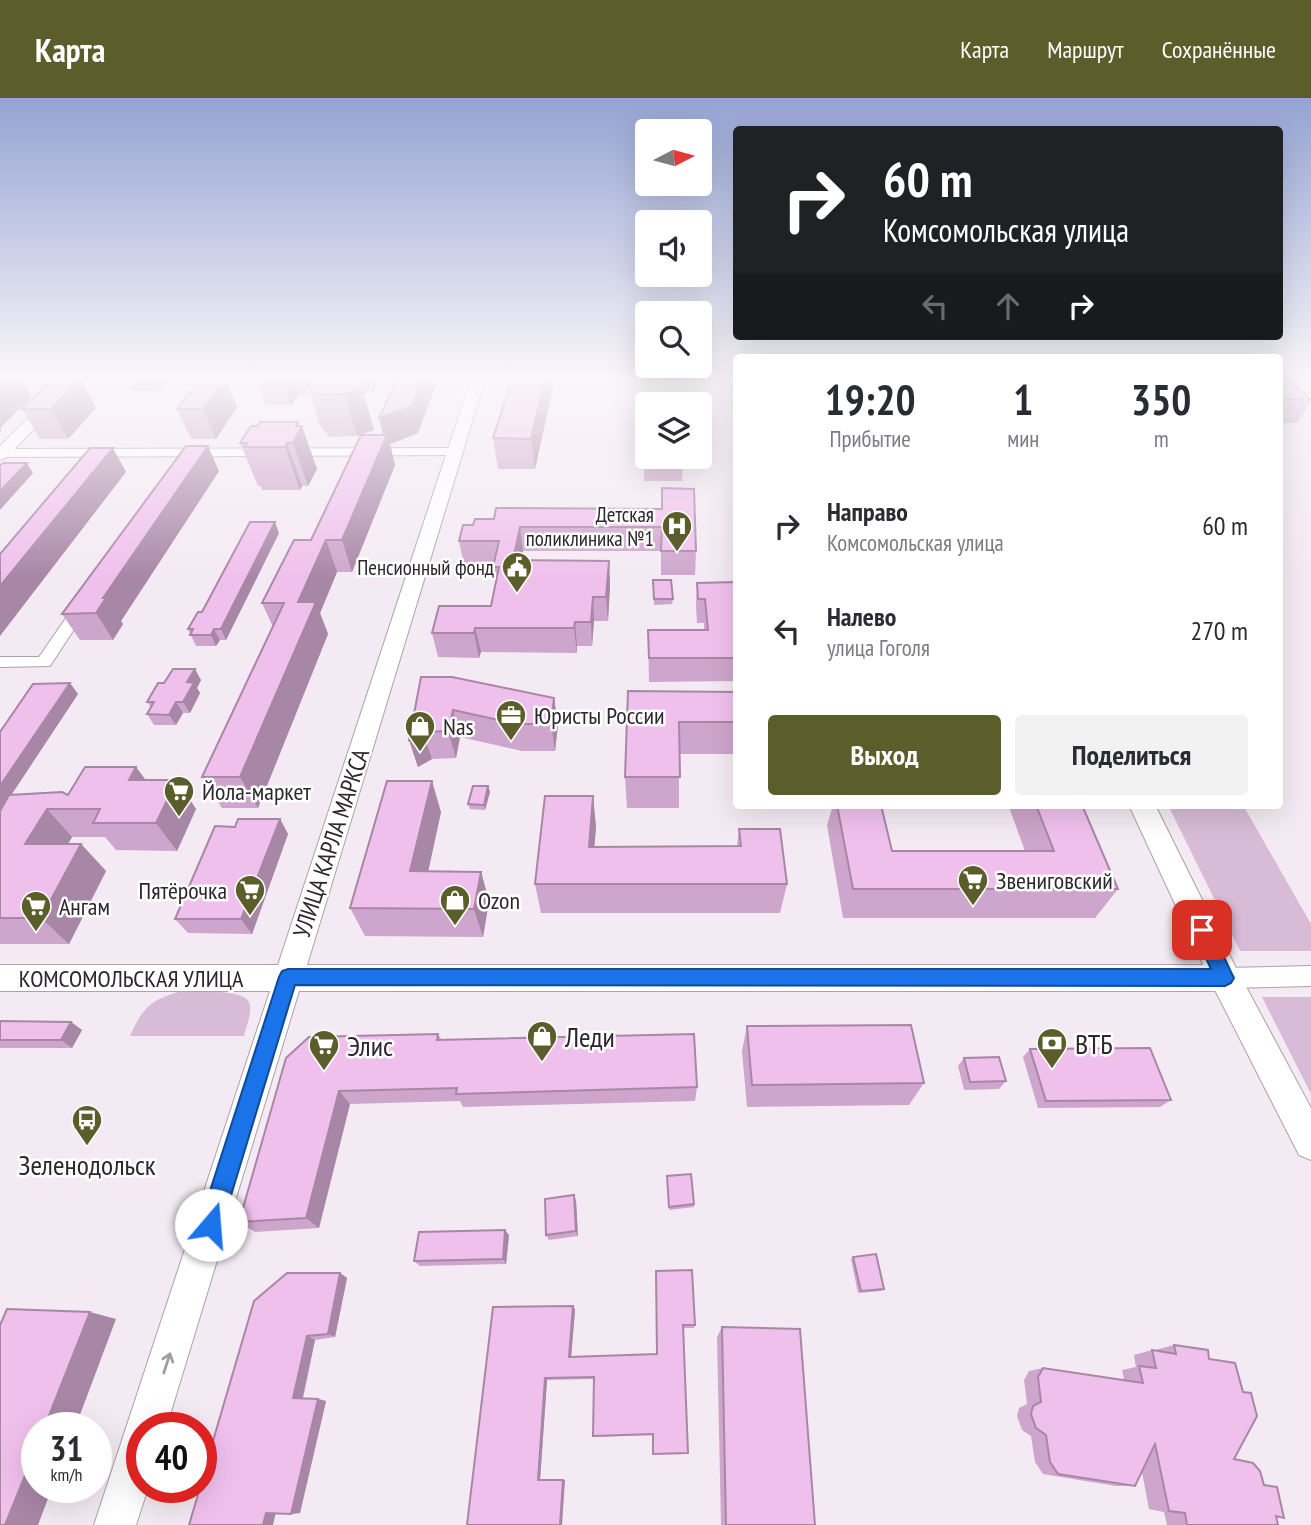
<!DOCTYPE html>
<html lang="ru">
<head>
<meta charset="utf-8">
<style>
	:root { --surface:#fff; --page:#f2f2f3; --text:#2b2b33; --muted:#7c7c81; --accent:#5b5d2a }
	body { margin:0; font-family:"PT Sans Narrow",sans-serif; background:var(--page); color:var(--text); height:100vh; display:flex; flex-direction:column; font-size:26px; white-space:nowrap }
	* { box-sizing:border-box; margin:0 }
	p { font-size:23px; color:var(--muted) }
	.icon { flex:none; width:38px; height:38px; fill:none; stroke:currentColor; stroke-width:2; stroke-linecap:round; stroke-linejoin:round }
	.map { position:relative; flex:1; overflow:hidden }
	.sheet { position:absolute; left:733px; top:256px; width:550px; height:455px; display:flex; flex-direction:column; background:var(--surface); border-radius:7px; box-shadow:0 7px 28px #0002 }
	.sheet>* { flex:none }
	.guide { position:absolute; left:733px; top:28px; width:550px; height:214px; border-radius:7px; box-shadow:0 7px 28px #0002; background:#202124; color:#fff; overflow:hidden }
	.needle { width:46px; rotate:84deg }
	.fabs { position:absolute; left:635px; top:21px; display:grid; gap:14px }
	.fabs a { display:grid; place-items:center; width:77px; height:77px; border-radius:7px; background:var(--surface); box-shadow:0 7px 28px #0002; font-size:35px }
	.speed { position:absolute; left:21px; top:1314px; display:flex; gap:14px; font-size:35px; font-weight:700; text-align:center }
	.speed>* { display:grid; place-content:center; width:91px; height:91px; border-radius:50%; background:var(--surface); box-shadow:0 7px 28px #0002; line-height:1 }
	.speed small { font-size:18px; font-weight:400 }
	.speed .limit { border:10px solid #d22; background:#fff; color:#111 }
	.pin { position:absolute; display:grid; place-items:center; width:60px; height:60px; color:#fff; margin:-30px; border-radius:14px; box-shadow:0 4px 10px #0006 }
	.me { position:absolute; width:77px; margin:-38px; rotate:18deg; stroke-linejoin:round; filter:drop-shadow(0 0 5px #0008) }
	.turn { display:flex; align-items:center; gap:24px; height:147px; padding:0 35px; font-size:32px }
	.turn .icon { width:91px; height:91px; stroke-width:2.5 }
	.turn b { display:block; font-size:49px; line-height:60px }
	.lanes { display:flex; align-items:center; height:66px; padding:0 35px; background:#0003; justify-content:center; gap:35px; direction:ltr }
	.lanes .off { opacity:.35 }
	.eta { display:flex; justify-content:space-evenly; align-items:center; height:119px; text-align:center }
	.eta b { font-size:42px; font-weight:700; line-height:49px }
	.cta { display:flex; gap:14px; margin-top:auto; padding:14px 35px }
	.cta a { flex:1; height:80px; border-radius:7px; background:var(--accent); color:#fff; font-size:28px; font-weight:700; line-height:80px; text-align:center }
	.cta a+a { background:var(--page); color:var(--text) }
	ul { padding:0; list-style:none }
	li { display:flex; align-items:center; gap:21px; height:105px; padding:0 35px }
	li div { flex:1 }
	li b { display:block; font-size:26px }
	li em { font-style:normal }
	header { display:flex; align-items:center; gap:42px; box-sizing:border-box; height:98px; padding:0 35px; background:var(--accent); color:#fff }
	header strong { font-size:33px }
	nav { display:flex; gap:38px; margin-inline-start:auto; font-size:24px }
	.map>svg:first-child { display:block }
	.green { fill:#d8bbd6 }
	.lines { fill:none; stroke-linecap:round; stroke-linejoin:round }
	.minor-casing { stroke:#aba2aa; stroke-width:2 }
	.tertiary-casing { stroke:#aba2aa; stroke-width:2 }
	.secondary-casing { stroke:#aba2aa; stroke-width:2 }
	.minor { fill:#fff; fill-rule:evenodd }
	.tertiary { fill:#fff; fill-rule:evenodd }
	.secondary { fill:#fff; fill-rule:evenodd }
	.wall { fill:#cea5cc }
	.shaded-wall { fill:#a886a6 }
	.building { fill:#f0c0ed; stroke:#a886a6; stroke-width:2 }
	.oneway { stroke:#a09ea0 }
	.route { fill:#1a73e8; stroke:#114b97; stroke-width:2 }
	.labels { text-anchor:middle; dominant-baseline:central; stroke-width:5; stroke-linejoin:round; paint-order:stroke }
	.far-poi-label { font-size:21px; fill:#2b272b; stroke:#fff; text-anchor:end }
	.poi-label { font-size:24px; fill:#2b272b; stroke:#fff; text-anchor:start }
	.street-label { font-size:24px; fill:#2b272b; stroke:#fff }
	.near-poi-label { font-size:28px; fill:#2b272b; stroke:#fff; text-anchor:start }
</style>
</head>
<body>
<header>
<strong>Карта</strong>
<nav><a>Карта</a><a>Маршрут</a><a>Сохранённые</a></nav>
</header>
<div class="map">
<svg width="1311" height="1427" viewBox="0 0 1311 1427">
	<rect width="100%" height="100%" fill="#f4eaf3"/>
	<g class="green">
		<polygon points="1168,707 1243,707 1311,826 1311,853 1240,853"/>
		<path d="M178,894C193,894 242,890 249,904C253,914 246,928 244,938H130C142,911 149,903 178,894Z"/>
		<polygon points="1262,899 1311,899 1311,996"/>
	</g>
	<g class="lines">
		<g class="minor-casing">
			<g id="minor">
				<rect x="1279" y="295" width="32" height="6"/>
				<polygon points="455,350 459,351 459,357 0,359 0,351"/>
				<polygon points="82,502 90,507 50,568 0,569 0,559 39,559 77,504"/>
				<polygon points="1311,868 1311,888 1225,890 1217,887 1214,880 1217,873 1225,870"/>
			</g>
		</g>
		<g class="tertiary-casing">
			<g id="tertiary">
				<polygon points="67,281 82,281 6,360 0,362 0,348"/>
				<polygon points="471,281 485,281 307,867 1225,867 1235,871 1239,880 1235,889 1225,893 299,893 166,1330 142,1330 142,1390 148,1390 136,1427 94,1427 270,893 0,893 0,867 278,867"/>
			</g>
		</g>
		<g class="secondary-casing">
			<polygon id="secondary" points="1129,707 1155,707 1236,870 1311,1010 1311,1062 1299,1057 1214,890"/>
		</g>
		<use href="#minor" class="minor"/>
		<use href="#tertiary" class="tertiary"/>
		<use href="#secondary" class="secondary"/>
	</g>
	<g class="wall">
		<polygon points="127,281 170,281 160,292 132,293"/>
		<polygon points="256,281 380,281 373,295 364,296 374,332 357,338 330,339 320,328 310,296 299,296 291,307 266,307"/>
		<polygon points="512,281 552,281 553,289 535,371 498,371 493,340"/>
		<polygon points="1279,281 1311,301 1311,303 1297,325 1279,325"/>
		<polygon points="237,309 216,341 191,341 177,311"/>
		<polygon points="96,310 68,341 40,341 22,311"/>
		<polygon points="379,320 418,335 390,346 395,367 352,474 337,474 320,515 328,536 258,710 222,710 202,679 273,529 262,505 311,442 383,337"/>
		<polygon points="299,328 317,371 308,388 302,388 300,392 262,392 261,388 258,388 240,345"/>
		<polygon points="683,359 682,383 644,383 644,367"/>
		<polygon points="219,373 121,523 123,526 113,542 80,542 62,516"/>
		<polygon points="735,410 737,410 737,463 733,433"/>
		<polygon points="662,411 696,453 695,477 661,477 661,453 523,453 522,462 609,463 610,487 608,523 594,523 592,548 577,548 577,555 481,554 479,560 438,559 432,535 491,508 496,483 494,467 464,467 459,443 473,427 494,421"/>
		<polygon points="279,435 226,542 220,542 216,548 196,548 188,531 202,514"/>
		<polygon points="653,482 673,501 672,506 654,507"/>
		<polygon points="737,484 737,583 649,584 648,532 704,532 704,525 697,525 696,508 697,485"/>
		<polygon points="452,579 554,600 558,627 555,653 522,653 460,639 456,660 432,661 418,669 409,642"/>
		<polygon points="201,582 197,590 200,595 190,615 183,615 176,627 154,627 147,616 151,609 147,604 164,585"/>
		<polygon points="628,593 737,594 737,656 679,656 679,710 627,710 625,679"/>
		<polygon points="78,596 11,697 68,697 146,682 177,682 196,711 177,753 116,752 105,739 72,739 68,746 81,746 106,773 69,846 0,846 0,634"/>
		<polygon points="488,688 490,694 485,712 470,711 468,706"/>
		<polygon points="593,698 596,729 594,749 737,748 739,731 787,786 780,815 541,815 535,786"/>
		<polygon points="833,707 881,707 892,753 1025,753 1010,712 1013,707 1082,707 1118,791 1095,820 843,820 827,727"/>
		<polygon points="441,714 428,773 481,774 489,803 483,839 365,838 350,810"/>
		<polygon points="280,721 288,736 252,836 188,835 175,821 235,729"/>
		<polygon points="0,923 71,924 82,932 72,950 0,950"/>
		<polygon points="747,928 924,985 909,1007 747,1009 742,953"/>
		<polygon points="438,936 442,942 697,989 695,1003 463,1009 460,1003 350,1006 319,1130 255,1134 239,1124 286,960"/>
		<polygon points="1030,951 1171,1002 1160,1009 1038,1010 1023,959"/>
		<polygon points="964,960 1006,983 999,991 964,992 958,968"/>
		<polygon points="667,1078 694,1106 694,1109 669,1112"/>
		<polygon points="574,1097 576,1103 578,1138 549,1142 546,1137"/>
		<polygon points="509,1137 506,1166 420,1168 414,1163"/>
		<polygon points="853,1159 884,1191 881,1193 858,1195 851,1161"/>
		<polygon points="656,1173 695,1227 694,1230 683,1230 653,1337 594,1339 593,1338 594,1281 547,1282 540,1382 565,1382 467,1427 573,1208 575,1212 571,1259 657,1256"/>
		<polygon points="340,1175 347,1180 335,1239 315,1242 303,1301 318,1301 326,1303 300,1415 291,1416 276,1415 189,1427"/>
		<polygon points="722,1229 815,1427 721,1427 717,1239"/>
		<polygon points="1174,1247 1234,1361 1264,1387 1284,1420 1276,1419 1278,1427 1167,1427 1164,1414 1149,1411 1142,1374 1135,1388 1116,1388 1043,1376 1035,1364 1031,1338 1022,1332 1017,1318 1019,1310 1027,1306 1024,1282 1029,1273 1043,1270 1124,1282 1122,1272 1136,1269 1134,1257 1152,1252 1156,1253 1155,1252"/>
	</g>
	<g class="shaded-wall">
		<polygon points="3,281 21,281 32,299 1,329 1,334 0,334 0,283"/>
		<polygon points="81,281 96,310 68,341 51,311"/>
		<polygon points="155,281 170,281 160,292"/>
		<polygon points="225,281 226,281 237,309 216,341 203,311"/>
		<polygon points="283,281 294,281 299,296 291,307"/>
		<polygon points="370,281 380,281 373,295"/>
		<polygon points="422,281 438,281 418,335 390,346 395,367 352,474 342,442 385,343 379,320"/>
		<polygon points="545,281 552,281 553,289 535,371 531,341"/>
		<polygon points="362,290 374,332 357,338 344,296"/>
		<polygon points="298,324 300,331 302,328 317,371 308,388 293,345 296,328"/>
		<polygon points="287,345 302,388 300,392 285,349"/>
		<polygon points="208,348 219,373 121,523 123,526 113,542 96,515 103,500"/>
		<polygon points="113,350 126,374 0,538 0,488"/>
		<polygon points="27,365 33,375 0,412 0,393"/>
		<polygon points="275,424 279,435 226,542 221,531"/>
		<polygon points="520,429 523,453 517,487 513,462"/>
		<polygon points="326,442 337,474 320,515 328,536 258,710 240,679 298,504"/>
		<polygon points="609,463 610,487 608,523 606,499"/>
		<polygon points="593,499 594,523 592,548 591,524"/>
		<polygon points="575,524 577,548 577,555 574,530"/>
		<polygon points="475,530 481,554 479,560 474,535"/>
		<polygon points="214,531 220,542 216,548 211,537"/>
		<polygon points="195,571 201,582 197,590 200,595 190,615 183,604 187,584"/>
		<polygon points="70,585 78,596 0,714 0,688"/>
		<polygon points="554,600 558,627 555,653 551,626"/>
		<polygon points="176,604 183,615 176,627 169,617"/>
		<polygon points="453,612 460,639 456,660 448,633"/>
		<polygon points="423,634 432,661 418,669 409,642"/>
		<polygon points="136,669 157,697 129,682"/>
		<polygon points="177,682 196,711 177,753 156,725"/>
		<polygon points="432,683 441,714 422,802 410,773"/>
		<polygon points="488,688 490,694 485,712 484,707"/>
		<polygon points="593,698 596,729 592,778 589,749"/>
		<polygon points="47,711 72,739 53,773 25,746"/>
		<polygon points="280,721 288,736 252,836 241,821"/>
		<polygon points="81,746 106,773 69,846 41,820"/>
		<polygon points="481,774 489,803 483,839 474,811"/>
		<polygon points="71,924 82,932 72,950 61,942"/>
		<polygon points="339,993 350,1006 319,1130 306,1120"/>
		<polygon points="574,1097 576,1103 578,1138 576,1133"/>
		<polygon points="505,1132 509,1137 506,1166 503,1161"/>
		<polygon points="340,1175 347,1180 335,1239 328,1236"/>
		<polygon points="573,1208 575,1212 571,1261 569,1259"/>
		<polygon points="90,1214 116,1221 75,1330 44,1330"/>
		<polygon points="307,1238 315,1242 302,1302 293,1300"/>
		<polygon points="545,1280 547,1282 540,1382 538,1382"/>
		<polygon points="318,1301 326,1303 300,1415 291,1416"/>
		<polygon points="37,1348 37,1390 52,1390 38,1427 5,1427"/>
		<polygon points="563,1382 565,1382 562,1427 560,1427"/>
		<polygon points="276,1414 273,1427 263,1427 266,1415"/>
	</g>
	<g class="building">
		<polygon points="53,281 80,281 51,311 22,311"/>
		<polygon points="201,281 225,281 203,311 177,311"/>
		<polygon points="315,281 355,281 362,290 344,296 316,297 307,286"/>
		<polygon points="397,281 422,281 412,308 379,320"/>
		<polygon points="512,281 545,281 531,341 493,340"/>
		<polygon points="1279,281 1289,281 1311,302 1279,301"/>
		<polygon points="260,324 298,324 296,328 302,328 293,345 287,345 285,349 245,349 247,345 240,345 251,328 257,328"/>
		<polygon points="361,337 387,337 342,442 326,442 298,504 316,504 240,679 202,679 284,505 262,505 294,442 311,442"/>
		<polygon points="646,339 648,340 648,359 683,359 682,368 644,367"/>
		<polygon points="186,348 208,348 103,500 106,500 96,515 62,516"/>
		<polygon points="90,350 113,350 0,488 0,456"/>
		<polygon points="3,365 27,365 0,393 0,368"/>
		<polygon points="662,390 694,391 696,453 661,453 662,429 520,429 513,462 609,463 606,499 593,499 591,524 575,524 574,530 475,530 474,535 432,535 439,508 491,508 499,469 493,469 499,443 459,443 463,427 473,427 475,421 494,421 496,410 662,411"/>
		<polygon points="735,410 737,410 737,425"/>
		<polygon points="250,424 275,424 221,531 214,531 211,537 190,537 193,531 188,531 198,514 202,514"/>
		<polygon points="653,482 671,482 673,501 654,501"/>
		<polygon points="737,484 737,500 734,500 737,526 737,560 649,560 648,532 708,532 705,501 698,501 697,485"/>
		<polygon points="173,571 195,571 187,584 194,585 183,604 176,604 169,617 147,616 154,604 147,604 158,585 164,585"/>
		<polygon points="421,579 452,579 554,600 551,626 517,626 453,612 448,633 423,634 409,642"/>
		<polygon points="70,585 0,688 0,634 33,586"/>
		<polygon points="628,593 737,594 737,624 679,624 680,679 625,679"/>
		<polygon points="85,669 136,669 129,682 177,682 156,725 93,725 100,711 47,711 25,746 81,746 41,820 0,820 0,713 9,697 62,694 68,697"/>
		<polygon points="387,683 432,683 410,773 481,774 474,811 350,810"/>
		<polygon points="473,688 488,688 484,707 468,706"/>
		<polygon points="545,698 593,698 589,749 741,748 739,731 780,731 787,786 535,786"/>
		<polygon points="837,707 881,707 892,753 1054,753 1036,707 1082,707 1118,791 853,791"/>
		<polygon points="238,721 280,721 241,821 175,821 215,728 235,729"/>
		<polygon points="0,923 71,924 61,942 0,942"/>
		<polygon points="911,927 924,985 752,987 747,928"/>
		<polygon points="438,936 437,942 694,936 697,989 456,996 457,990 339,993 306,1120 239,1124 286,960 309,939"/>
		<polygon points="1150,950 1171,1002 1046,1003 1030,951"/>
		<polygon points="999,959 1006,983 970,984 964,960"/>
		<polygon points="691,1076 694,1106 669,1109 667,1078"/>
		<polygon points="574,1097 576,1133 546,1137 545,1101"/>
		<polygon points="505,1132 503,1161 414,1163 419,1134"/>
		<polygon points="876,1156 884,1191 861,1193 853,1159"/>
		<polygon points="692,1172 695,1227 683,1227 688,1355 653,1356 653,1336 593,1338 594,1279 545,1280 538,1382 563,1382 560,1427 467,1427 493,1209 573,1208 569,1259 657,1256 656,1173"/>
		<polygon points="287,1175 340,1175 328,1236 307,1238 293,1300 318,1301 291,1416 266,1415 263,1427 189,1427 200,1390 201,1390 201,1384 254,1203"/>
		<polygon points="7,1211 90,1214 44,1330 37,1330 37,1348 5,1427 0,1427 0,1227"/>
		<polygon points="722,1229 800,1231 815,1427 726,1427"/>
		<polygon points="1174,1247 1208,1252 1209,1261 1235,1265 1243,1294 1251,1295 1257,1318 1234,1361 1253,1365 1260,1373 1264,1387 1277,1389 1284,1420 1276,1418 1278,1427 1187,1427 1185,1415 1169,1413 1155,1346 1135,1388 1058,1376 1050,1364 1046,1337 1036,1330 1031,1316 1033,1308 1041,1304 1038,1279 1043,1270 1143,1285 1139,1268 1156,1270 1152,1252 1176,1256"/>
	</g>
	<defs><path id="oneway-shaft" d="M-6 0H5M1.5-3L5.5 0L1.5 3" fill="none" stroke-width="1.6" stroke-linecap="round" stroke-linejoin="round" transform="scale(1.75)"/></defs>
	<use class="oneway" href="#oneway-shaft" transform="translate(167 1265) rotate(-72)"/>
	<linearGradient id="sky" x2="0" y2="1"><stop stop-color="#94a3d3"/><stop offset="0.58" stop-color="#faf6fa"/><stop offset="1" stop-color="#faf6fa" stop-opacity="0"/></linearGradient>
	<rect width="1311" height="481" fill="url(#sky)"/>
	<polygon class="route" points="1202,825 1209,827 1231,874 1234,880 1231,885 1225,888 295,887 222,1127 218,1135 211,1138 203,1135 199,1127 279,879 282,873 288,871 1211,871 1193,832 1196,827"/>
	<defs>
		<g id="hospital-pin" transform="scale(1.575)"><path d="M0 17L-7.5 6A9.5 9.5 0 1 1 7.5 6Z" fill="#5b5d2a" stroke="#fff"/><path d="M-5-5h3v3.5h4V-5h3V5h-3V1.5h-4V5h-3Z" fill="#fff"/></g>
		<g id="civic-pin" transform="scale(1.575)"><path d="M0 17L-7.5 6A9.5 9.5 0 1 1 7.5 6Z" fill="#5b5d2a" stroke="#fff"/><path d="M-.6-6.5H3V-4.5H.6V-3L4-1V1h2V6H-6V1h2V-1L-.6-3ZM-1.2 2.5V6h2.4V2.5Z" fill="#fff"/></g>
		<g id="office-pin" transform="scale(1.575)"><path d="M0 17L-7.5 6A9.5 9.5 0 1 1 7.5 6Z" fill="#5b5d2a" stroke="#fff"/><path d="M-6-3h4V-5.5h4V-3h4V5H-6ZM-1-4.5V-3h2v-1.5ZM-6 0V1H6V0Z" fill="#fff"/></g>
		<g id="shop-pin" transform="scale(1.575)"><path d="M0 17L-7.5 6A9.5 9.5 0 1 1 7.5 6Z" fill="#5b5d2a" stroke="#fff"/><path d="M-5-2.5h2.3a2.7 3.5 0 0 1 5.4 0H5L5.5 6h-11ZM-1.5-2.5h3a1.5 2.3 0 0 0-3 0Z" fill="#fff"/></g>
		<g id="supermarket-pin" transform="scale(1.575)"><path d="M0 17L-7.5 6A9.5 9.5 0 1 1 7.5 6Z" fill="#5b5d2a" stroke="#fff"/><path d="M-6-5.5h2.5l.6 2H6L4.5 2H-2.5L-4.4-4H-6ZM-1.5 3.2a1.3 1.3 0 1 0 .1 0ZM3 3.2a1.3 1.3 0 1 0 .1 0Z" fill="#fff"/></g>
		<g id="bank-pin" transform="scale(1.575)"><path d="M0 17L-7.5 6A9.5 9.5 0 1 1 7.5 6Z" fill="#5b5d2a" stroke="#fff"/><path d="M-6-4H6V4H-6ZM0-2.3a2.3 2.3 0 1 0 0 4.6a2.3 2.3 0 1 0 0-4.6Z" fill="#fff"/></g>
		<g id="bus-pin" transform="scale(1.575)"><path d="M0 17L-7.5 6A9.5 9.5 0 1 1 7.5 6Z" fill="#5b5d2a" stroke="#fff"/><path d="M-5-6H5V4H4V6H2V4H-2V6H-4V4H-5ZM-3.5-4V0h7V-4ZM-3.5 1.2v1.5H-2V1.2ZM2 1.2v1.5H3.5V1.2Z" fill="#fff"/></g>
	</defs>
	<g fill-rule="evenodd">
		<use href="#hospital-pin" x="677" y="428"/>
		<use href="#civic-pin" x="517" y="469"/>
		<use href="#office-pin" x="511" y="617"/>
		<use href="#shop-pin" x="420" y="628"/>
		<use href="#supermarket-pin" x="179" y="693"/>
		<use href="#supermarket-pin" x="973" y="782"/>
		<use href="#supermarket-pin" x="250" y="792"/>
		<use href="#shop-pin" x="455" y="802"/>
		<use href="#supermarket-pin" x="36" y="808"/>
		<use href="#shop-pin" x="542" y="938"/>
		<use href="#bank-pin" x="1052" y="945"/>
		<use href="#supermarket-pin" x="324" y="947"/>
		<use href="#bus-pin" x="87" y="1022"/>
	</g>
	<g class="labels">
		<g class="far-poi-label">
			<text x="654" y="416">Детская<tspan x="654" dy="24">поликлиника №1</tspan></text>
			<text x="494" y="469">Пенсионный фонд</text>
		</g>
		<g class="poi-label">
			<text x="534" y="617">Юристы России</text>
			<text x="443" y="628">Nas</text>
			<text x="202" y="693">Йола-маркет</text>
			<text x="996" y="782">Звениговский</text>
			<text x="227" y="792" text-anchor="end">Пятёрочка</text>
			<text x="478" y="802">Ozon</text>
			<text x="59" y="808">Ангам</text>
		</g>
		<g class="street-label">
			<text transform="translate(331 745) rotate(-72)">УЛИЦА КАРЛА МАРКСА</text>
			<text x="131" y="880">КОМСОМОЛЬСКАЯ УЛИЦА</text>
		</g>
		<g class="near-poi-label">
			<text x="565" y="938">Леди</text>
			<text x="1075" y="945">ВТБ</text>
			<text x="347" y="947">Элис</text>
			<text x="87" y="1066" text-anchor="middle">Зеленодольск</text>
		</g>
	</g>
</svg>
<div class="fabs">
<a><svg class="needle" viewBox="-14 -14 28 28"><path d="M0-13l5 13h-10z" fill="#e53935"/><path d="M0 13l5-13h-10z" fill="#7c7c81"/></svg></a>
<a><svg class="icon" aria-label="sound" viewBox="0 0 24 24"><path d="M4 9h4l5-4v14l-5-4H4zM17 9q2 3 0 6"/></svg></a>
<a><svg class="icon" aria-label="search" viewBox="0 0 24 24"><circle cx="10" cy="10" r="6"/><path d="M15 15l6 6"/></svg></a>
<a><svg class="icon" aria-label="layers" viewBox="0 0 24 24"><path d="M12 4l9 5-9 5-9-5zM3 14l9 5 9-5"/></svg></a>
</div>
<div class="speed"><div>31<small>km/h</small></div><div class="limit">40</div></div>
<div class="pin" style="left:1202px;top:832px;background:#d93025"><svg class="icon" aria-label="arrive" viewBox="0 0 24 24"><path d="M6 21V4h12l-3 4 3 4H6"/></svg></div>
<svg class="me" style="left:211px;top:1127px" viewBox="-20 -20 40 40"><circle r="19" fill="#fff"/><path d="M0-13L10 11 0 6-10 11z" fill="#1a73e8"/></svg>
<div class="guide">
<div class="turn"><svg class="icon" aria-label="right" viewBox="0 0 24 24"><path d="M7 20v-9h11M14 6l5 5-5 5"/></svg><div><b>60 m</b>Комсомольская улица</div></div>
<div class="lanes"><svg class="icon off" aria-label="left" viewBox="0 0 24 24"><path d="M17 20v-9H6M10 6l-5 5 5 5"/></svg><svg class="icon off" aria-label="ahead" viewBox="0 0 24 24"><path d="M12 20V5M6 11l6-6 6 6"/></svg><svg class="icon" aria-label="right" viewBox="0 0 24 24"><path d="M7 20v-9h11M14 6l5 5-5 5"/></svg></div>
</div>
<section class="sheet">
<div class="eta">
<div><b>19:20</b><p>Прибытие</p></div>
<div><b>1</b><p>мин</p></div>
<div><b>350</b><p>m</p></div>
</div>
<ul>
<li><svg class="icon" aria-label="right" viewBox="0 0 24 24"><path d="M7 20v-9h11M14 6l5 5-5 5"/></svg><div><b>Направо</b><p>Комсомольская улица</p></div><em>60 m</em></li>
<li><svg class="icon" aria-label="left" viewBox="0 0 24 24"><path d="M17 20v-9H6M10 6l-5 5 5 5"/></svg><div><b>Налево</b><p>улица Гоголя</p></div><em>270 m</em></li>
</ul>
<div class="cta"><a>Выход</a><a>Поделиться</a></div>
</section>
</div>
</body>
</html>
